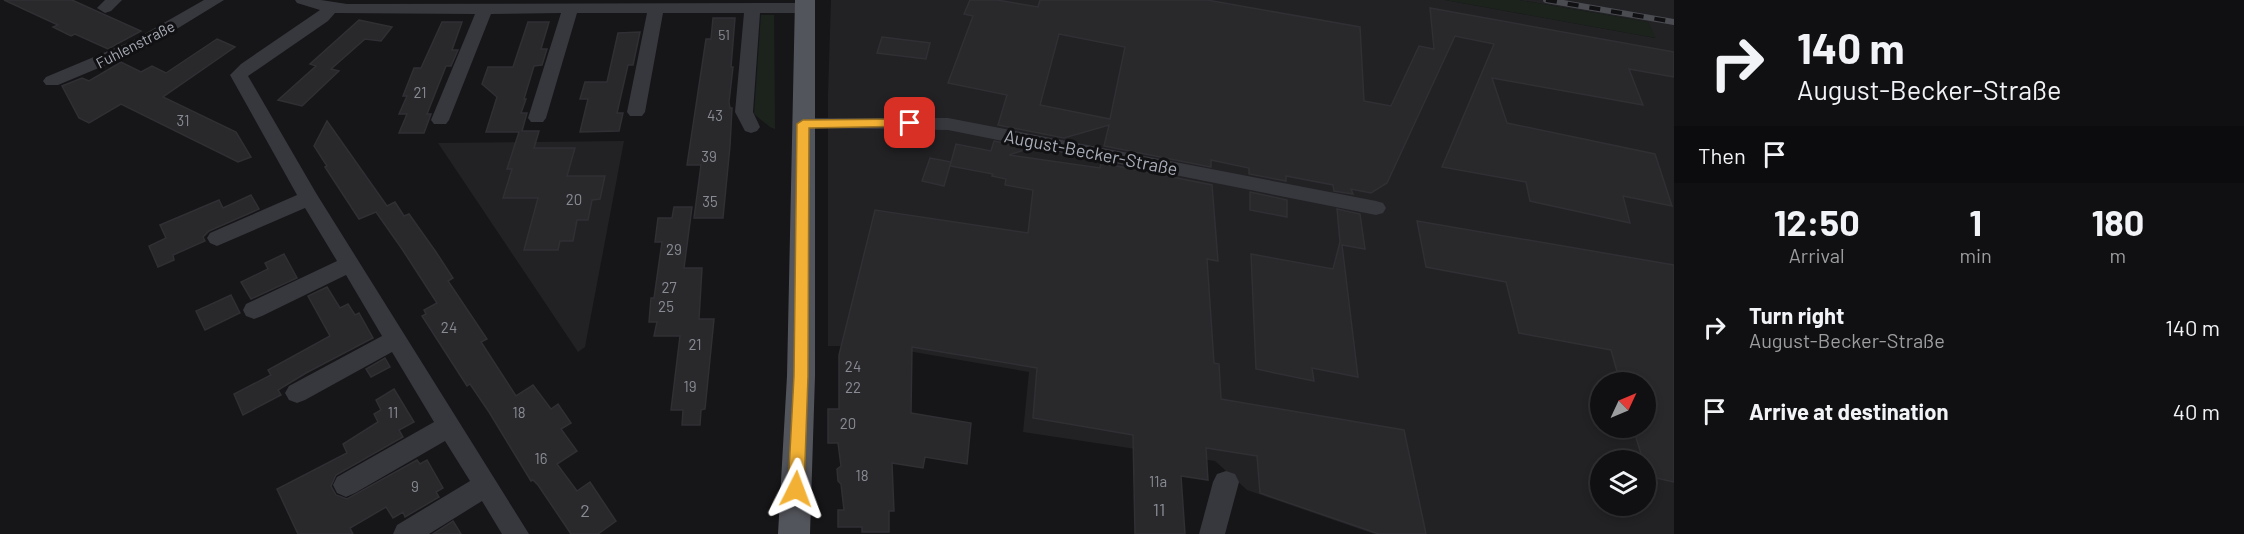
<!DOCTYPE html>
<html lang="en">
<head>
<meta charset="utf-8">
<style>
	:root { --surface:#101012; --page:#1e1e20; --text:#f1f3f6; --muted:#9c9d9f; --line:#303032 }
	body { margin:0; font-family:Barlow,sans-serif; background:var(--page); color:var(--text); height:100vh; display:flex; flex-direction:column; font-size:22px; white-space:nowrap }
	* { box-sizing:border-box; margin:0 }
	p { font-size:20px; color:var(--muted) }
	.icon { flex:none; width:33px; height:33px; fill:none; stroke:currentColor; stroke-width:2; stroke-linecap:round; stroke-linejoin:round }
	.map { position:relative; flex:1; overflow:hidden }
	.drawer { display:flex; flex-direction:column; background:var(--surface); width:570px }
	.drawer>* { flex:none }
	.top-card { background:#101012; color:var(--text); overflow:hidden }
	.needle { width:39px; rotate:46deg }
	.tools { position:absolute; left:1590px; top:372px; display:grid; gap:12px }
	.tools a { display:grid; place-items:center; width:66px; height:66px; border-radius:50%; background:var(--surface); box-shadow:0 3px 9px #0003,0 0 0 2px var(--line); font-size:30px }
	.pin { position:absolute; display:grid; place-items:center; width:51px; height:51px; color:#fff; margin:-26px; border-radius:12px; box-shadow:0 3px 9px #0006 }
	.me { position:absolute; width:66px; margin:-33px; rotate:3deg; stroke-linejoin:round; filter:drop-shadow(0 0 4px #0008) }
	.turn { display:flex; align-items:center; gap:21px; height:126px; padding:0 24px; font-size:27px }
	.turn .icon { width:78px; height:78px; stroke-width:2.5 }
	.turn b { display:block; font-size:42px; line-height:51px }
	.then { display:flex; align-items:center; height:57px; padding:0 24px; background:#0003; gap:12px; font-size:22px }
	.eta { display:flex; justify-content:space-evenly; align-items:center; height:102px; text-align:center }
	.eta b { font-size:36px; font-weight:700; line-height:42px }
	ul { padding:0; list-style:none }
	li { display:flex; align-items:center; gap:18px; height:84px; padding:0 24px }
	li div { flex:1 }
	li b { display:block; font-size:22px }
	li em { font-style:normal }
	main { display:flex; flex:1; min-height:0 }
	.map>svg:first-child { display:block }
	.built { fill:#222225; fill-rule:evenodd }
	.green { fill:#1c231d }
	.building { fill:#29292c; stroke:#303034; stroke-width:1.5; fill-rule:evenodd }
	.lines { fill:none; stroke-linecap:round; stroke-linejoin:round }
	.minor { fill:#37383d; fill-rule:evenodd }
	.major { fill:#53555c; fill-rule:evenodd }
	.rail-casing { stroke:#4a4c52; stroke-width:6 }
	.rail { stroke:#111113; stroke-width:4; stroke-dasharray:11; stroke-linecap:butt }
	.route { fill:#f2b134; stroke:#9d7322; stroke-width:1.5 }
	.labels { text-anchor:middle; dominant-baseline:central; stroke-width:6; stroke-linejoin:round; paint-order:stroke }
	.far-number-label { font-size:14px; fill:#888b94 }
	.far-street-label { font-size:15px; fill:#a8adb8; stroke:#111113 }
	.number-label { font-size:15px; fill:#888b94 }
	.street-label { font-size:18px; fill:#a8adb8; stroke:#111113 }
	.near-number-label { font-size:18px; fill:#888b94 }
</style>
</head>
<body>
<main>
<div class="map">
<svg width="1674" height="534" viewBox="0 0 1674 534">
	<rect width="100%" height="100%" fill="#161618"/>
	<g class="built">
		<path d="M831,0H1445L1655,38L1648,22L1519,0H1674V534H1374L1247,490L1215,461L1023,432L1029,372L879,346H828V94ZM1600,382H1646V428H1600ZM1600,460H1646V506H1600Z"/>
		<polygon points="624,141 585,347 578,352 438,143"/>
	</g>
	<g class="green">
		<polygon points="1445,0 1519,0 1648,22 1656,38"/>
		<polygon points="761,15 774,15 775,129 770,127 754,114"/>
	</g>
	<g class="building">
		<polygon points="4,0 72,0 141,31 108,49 75,34 71,36 53,27 58,25"/>
		<path d="M970,0H997L1038,7L1040,0H1207L1360,27L1364,101L1391,106L1419,46L1434,49L1430,8L1674,52V77L1629,69L1643,105L1492,78L1507,123L1655,154L1672,206L1623,196L1630,223L1530,201L1526,182L1442,167L1494,44L1455,36L1387,183L1371,193L1351,189L1353,194L1334,191L1333,185L1286,176V181L1249,174V168L1211,160V167L1104,146L1109,125L1064,138L998,125L1007,95L948,83L973,16L964,14ZM1059,34L1125,47L1110,119L1040,105Z"/>
		<polygon points="713,18 735,18 731,67 733,67 729,102 730,108 732,108 730,146 723,218 694,218 701,165 687,165 706,39 711,39"/>
		<polygon points="359,20 392,27 381,41 365,39 331,69 339,71 302,106 278,100 316,66 310,64"/>
		<polygon points="442,22 462,22 452,50 458,50 451,66 446,66 427,114 431,114 424,133 399,133 407,114 399,114 407,96 403,96 414,68 421,68"/>
		<polygon points="528,22 549,22 541,49 547,49 542,65 534,66 524,99 526,99 521,113 527,113 522,131 539,131 534,148 575,148 567,176 605,176 600,199 592,200 588,220 577,220 573,241 560,241 558,250 524,250 538,198 503,198 512,169 507,169 519,132 486,132 497,97 482,84 488,67 513,67"/>
		<polygon points="640,32 633,65 628,65 617,113 623,113 619,131 580,132 588,99 580,99 585,82 607,82 618,33"/>
		<polygon points="882,37 930,43 926,59 877,53"/>
		<polygon points="217,39 235,47 163,97 236,132 251,157 238,162 121,104 89,123 79,118 62,86 82,78 89,81 121,62 141,72 152,66 166,73"/>
		<polygon points="327,121 387,206 395,202 404,216 409,214 436,252 453,278 448,281 487,339 481,342 516,396 533,385 551,409 558,404 571,423 561,429 577,451 557,464 577,491 590,482 616,521 598,534 571,534 538,485 533,480 531,481 489,412 470,384 467,386 422,316 426,314 424,310 437,303 402,249 376,212 359,219 325,167 327,166 314,146"/>
		<polygon points="994,141 1030,148 1009,155 1100,168 1101,163 1212,185 1218,261 1207,259 1214,363 1219,364 1221,399 1404,430 1426,534 1379,534 1260,493 1257,456 1206,448 1208,480 1181,476 1185,534 1135,534 1133,435 1033,418 1037,368 912,347 911,413 971,423 967,464 925,457 923,468 892,463 894,511 889,511 889,532 862,532 862,527 838,527 838,510 844,510 841,484 838,481 837,469 841,466 838,443 828,443 828,409 839,409 839,355 875,210 1028,233 1033,190 1005,185 1006,179 992,176 993,174 950,166 956,144 991,151"/>
		<polygon points="930,158 951,162 944,186 922,181"/>
		<polygon points="1250,192 1287,200 1287,217 1250,210"/>
		<polygon points="251,195 259,209 209,231 203,237 205,241 173,255 174,260 158,267 149,246 166,238 160,225 219,200 223,208"/>
		<polygon points="674,207 692,207 684,268 702,268 699,319 714,319 705,409 701,410 700,425 682,425 683,410 671,410 680,336 654,336 657,322 649,322 651,298 654,298 662,242 655,242 658,218 672,218"/>
		<polygon points="1337,209 1360,214 1365,249 1342,245 1358,377 1312,368 1314,381 1256,369 1251,254 1333,269 1340,242"/>
		<polygon points="1417,221 1674,265 1674,482 1647,476 1646,460 1643,460 1633,428 1646,428 1646,382 1620,382 1611,350 1519,333 1506,282 1426,267"/>
		<polygon points="284,254 297,278 251,299 241,282 268,269 265,263"/>
		<polygon points="327,287 340,308 348,304 355,315 359,313 373,338 306,373 278,390 281,395 243,415 234,394 271,375 268,370 330,336 308,296"/>
		<polygon points="231,295 240,313 205,330 196,311"/>
		<polygon points="385,358 390,367 371,377 366,369"/>
		<polygon points="394,389 414,422 399,430 403,437 336,475 331,486 336,495 347,499 417,460 420,464 427,460 443,488 436,492 439,497 405,517 403,512 393,518 386,507 350,528 353,534 298,534 277,489 347,453 343,444 378,422 374,414 381,410 376,400"/>
		<polygon points="453,521 461,534 433,534"/>
	</g>
	<g class="lines">
		<g class="minor">
			<polygon points="105,0 122,0 111,11 105,13 97,8"/>
			<polygon points="204,0 224,0 144,49 58,85 46,85 43,81 46,77 132,41"/>
			<polygon points="295,0 321,0 347,4 804,3 812,8 804,13 760,13 753,112 760,127 757,131 751,133 745,131 735,112 744,13 663,13 645,112 642,116 630,116 627,112 647,13 577,13 546,118 543,122 531,122 528,118 561,13 491,14 449,120 446,124 434,124 431,120 475,14 335,13 328,21 248,76 316,193 529,534 502,534 482,501 429,534 393,534 397,525 470,481 445,441 355,493 346,497 337,493 333,485 337,477 434,422 392,352 305,400 297,403 289,400 285,393 289,386 382,336 346,275 262,316 254,319 246,316 243,310 246,304 337,261 305,208 217,246 210,243 207,238 210,233 297,195 230,75 241,64 320,10 297,3"/>
			<polygon points="803,118 948,118 1376,201 1383,203 1386,208 1383,213 1376,215 948,130 797,128 794,124 797,120"/>
			<polygon points="1226,471 1235,474 1239,482 1225,534 1199,534 1213,482 1217,474"/>
		</g>
		<polygon class="major" points="795,0 815,0 815,376 810,534 778,534 787,376"/>
		<g class="rail-casing">
			<polyline id="rail" points="1546,0 1674,22"/>
		</g>
		<use href="#rail" class="rail"/>
	</g>
	<polygon class="route" points="910,119 916,123 915,126 809,128 808,376 804,489 802,494 796,496 790,494 788,489 794,376 797,124 803,120"/>
	<g class="labels">
		<g class="far-number-label">
			<text x="724" y="34">51</text>
		</g>
		<g class="far-street-label">
			<text transform="translate(135 44) rotate(-27)">Fuhlenstraße</text>
		</g>
		<g class="number-label">
			<text x="420" y="92">21</text>
			<text x="715" y="115">43</text>
			<text x="183" y="120">31</text>
			<text x="709" y="156">39</text>
			<text x="574" y="199">20</text>
			<text x="710" y="201">35</text>
			<text x="674" y="249">29</text>
			<text x="669" y="287">27</text>
			<text x="666" y="306">25</text>
			<text x="449" y="327">24</text>
			<text x="695" y="344">21</text>
			<text x="853" y="366">24</text>
			<text x="690" y="386">19</text>
			<text x="853" y="387">22</text>
			<text x="393" y="412">11</text>
			<text x="519" y="412">18</text>
			<text x="848" y="423">20</text>
			<text x="541" y="458">16</text>
			<text x="862" y="475">18</text>
			<text x="1158" y="481">11a</text>
			<text x="415" y="486">9</text>
		</g>
		<g class="street-label">
			<text transform="translate(1091 152) rotate(11)">August-Becker-Straße</text>
		</g>
		<g class="near-number-label">
			<text x="1159" y="509">11</text>
			<text x="585" y="510">2</text>
		</g>
	</g>
</svg>
<div class="tools">
<a><svg class="needle" viewBox="-14 -14 28 28"><path d="M0-13l5 13h-10z" fill="#e53935"/><path d="M0 13l5-13h-10z" fill="#9c9d9f"/></svg></a>
<a><svg class="icon" aria-label="layers" viewBox="0 0 24 24"><path d="M12 4l9 5-9 5-9-5zM3 14l9 5 9-5"/></svg></a>
</div>
<div class="pin" style="left:910px;top:123px;background:#d93025"><svg class="icon" aria-label="arrive" viewBox="0 0 24 24"><path d="M6 21V4h12l-3 4 3 4H6"/></svg></div>
<svg class="me" style="left:796px;top:489px" viewBox="-20 -20 40 40"><path d="M0-17L14 15 0 8-14 15z" fill="#f2b134" stroke="#fff" stroke-width="4"/></svg>
</div>
<section class="drawer">
<div class="top-card">
<div class="turn"><svg class="icon" aria-label="right" viewBox="0 0 24 24"><path d="M7 20v-9h11M14 6l5 5-5 5"/></svg><div><b>140 m</b>August-Becker-Straße</div></div>
<div class="then">Then<svg class="icon" aria-label="arrive" viewBox="0 0 24 24"><path d="M6 21V4h12l-3 4 3 4H6"/></svg></div>
</div>
<div class="eta">
<div><b>12:50</b><p>Arrival</p></div>
<div><b>1</b><p>min</p></div>
<div><b>180</b><p>m</p></div>
</div>
<ul>
<li><svg class="icon" aria-label="right" viewBox="0 0 24 24"><path d="M7 20v-9h11M14 6l5 5-5 5"/></svg><div><b>Turn right</b><p>August-Becker-Straße</p></div><em>140 m</em></li>
<li><svg class="icon" aria-label="arrive" viewBox="0 0 24 24"><path d="M6 21V4h12l-3 4 3 4H6"/></svg><div><b>Arrive at destination</b></div><em>40 m</em></li>
</ul>
</section>
</main>
</body>
</html>
